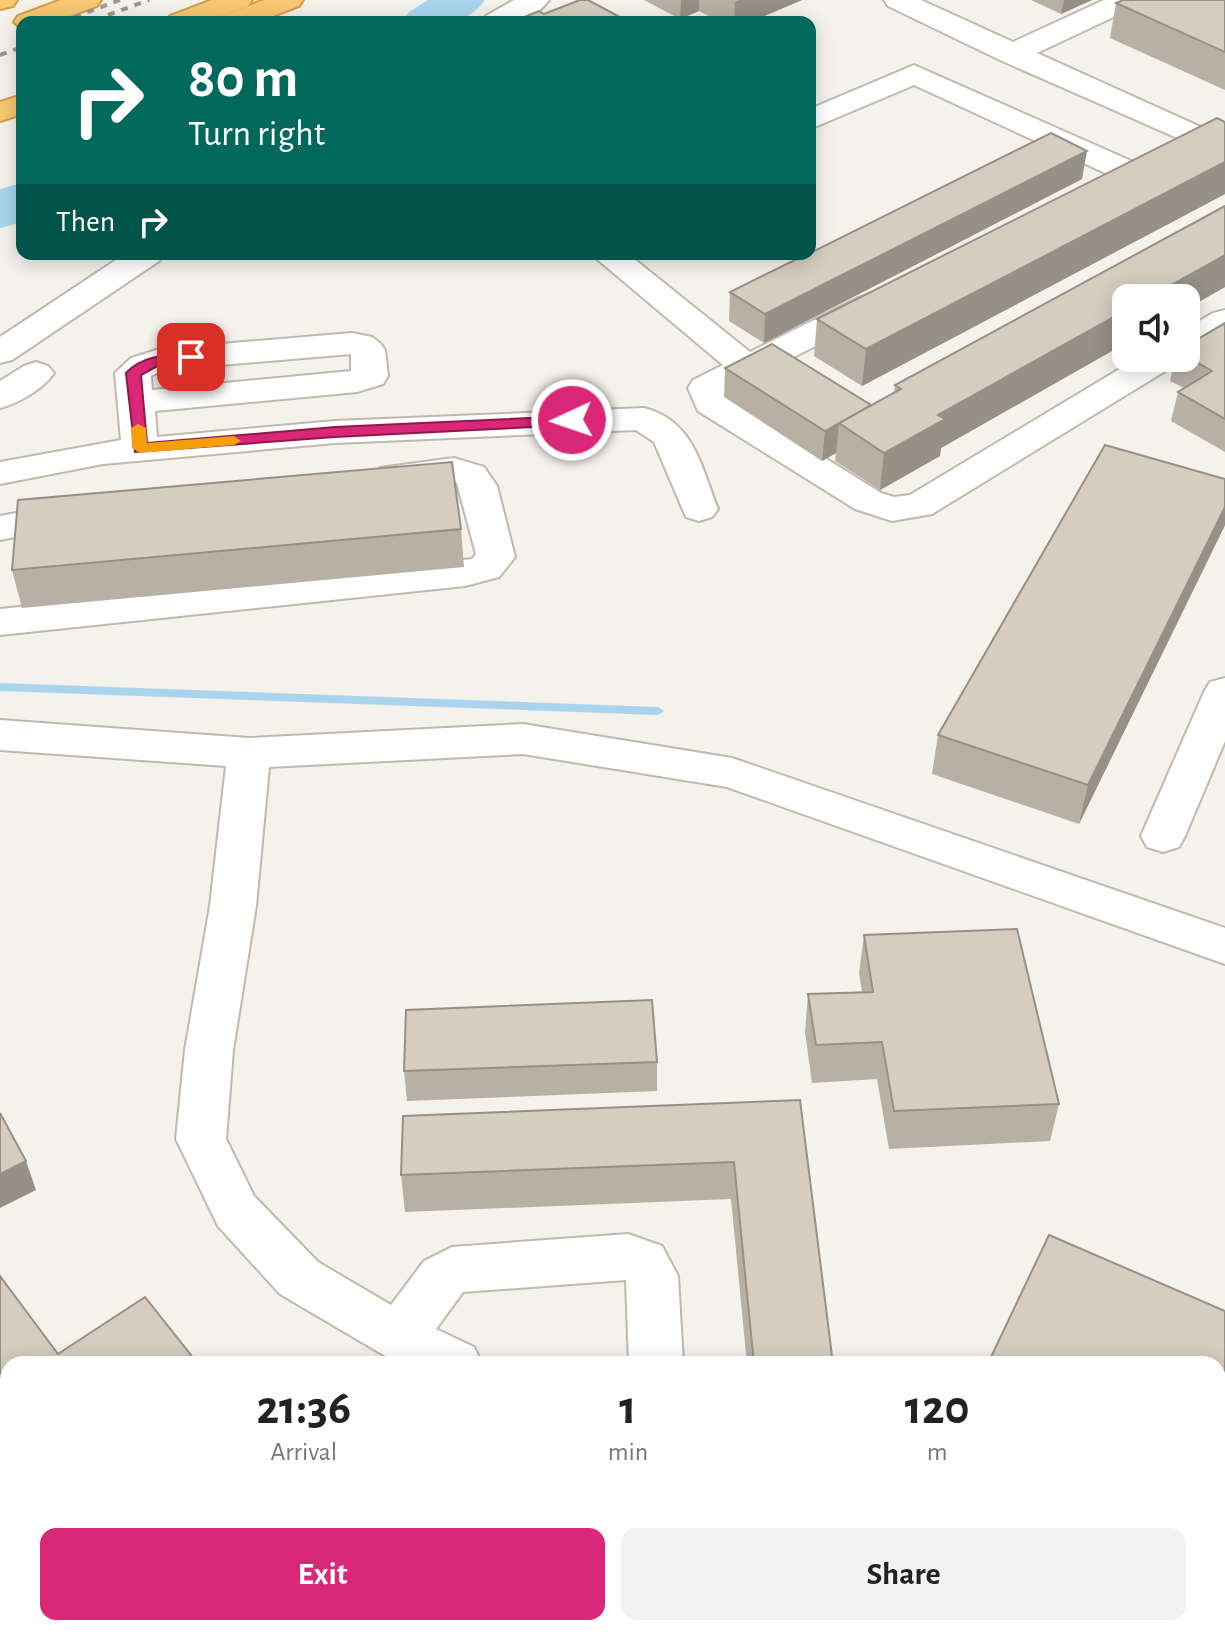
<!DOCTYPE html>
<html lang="en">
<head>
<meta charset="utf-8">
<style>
	:root { --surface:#fff; --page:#f2f2f2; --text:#222; --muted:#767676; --accent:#db2777 }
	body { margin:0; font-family:"Alegreya Sans",sans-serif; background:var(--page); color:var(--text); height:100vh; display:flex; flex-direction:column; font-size:30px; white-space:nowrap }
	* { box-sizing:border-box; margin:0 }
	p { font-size:26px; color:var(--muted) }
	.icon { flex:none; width:44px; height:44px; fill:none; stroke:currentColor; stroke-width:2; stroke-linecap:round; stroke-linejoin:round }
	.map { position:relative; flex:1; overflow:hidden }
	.side { position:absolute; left:0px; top:1356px; width:1226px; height:280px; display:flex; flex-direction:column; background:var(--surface); border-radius:24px 24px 0 0; box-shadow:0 4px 20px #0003 }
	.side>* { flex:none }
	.top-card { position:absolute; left:16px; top:16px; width:800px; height:244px; border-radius:16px; box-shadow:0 4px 20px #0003; background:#00695c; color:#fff; overflow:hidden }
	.fabs { position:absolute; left:1112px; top:284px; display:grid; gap:16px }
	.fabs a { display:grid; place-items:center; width:88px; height:88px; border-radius:16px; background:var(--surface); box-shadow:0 4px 20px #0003; font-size:40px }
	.pin { position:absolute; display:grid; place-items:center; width:68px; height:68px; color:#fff; margin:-34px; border-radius:16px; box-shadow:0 4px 12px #0006 }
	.me { position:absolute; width:88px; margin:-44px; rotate:267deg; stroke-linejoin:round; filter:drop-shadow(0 0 6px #0008) }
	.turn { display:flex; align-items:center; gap:28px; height:168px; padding:0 40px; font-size:36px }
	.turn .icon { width:104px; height:104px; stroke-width:2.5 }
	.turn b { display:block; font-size:56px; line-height:68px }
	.then { display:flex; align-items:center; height:76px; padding:0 40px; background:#0003; gap:16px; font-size:30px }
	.eta { display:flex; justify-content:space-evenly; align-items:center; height:136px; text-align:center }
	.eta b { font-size:48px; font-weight:600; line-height:56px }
	.primary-button { display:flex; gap:16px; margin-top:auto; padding:16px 40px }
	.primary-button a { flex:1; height:92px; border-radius:16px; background:var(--accent); color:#fff; font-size:32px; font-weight:600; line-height:92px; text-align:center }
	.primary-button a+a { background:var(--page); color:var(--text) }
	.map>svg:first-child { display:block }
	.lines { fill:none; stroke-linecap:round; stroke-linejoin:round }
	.stream { fill:#aad4ee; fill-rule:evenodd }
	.river { fill:#aad4ee; fill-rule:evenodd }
	.minor-casing { stroke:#c0b9ad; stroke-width:4 }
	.highway-casing { stroke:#d79c42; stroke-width:4 }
	.minor { fill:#fff; fill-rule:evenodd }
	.highway { fill:#f8c873; fill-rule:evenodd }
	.rail { stroke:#999; stroke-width:4; stroke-dasharray:7 7; stroke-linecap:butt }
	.wall { fill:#b8b0a5 }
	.shaded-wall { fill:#969086 }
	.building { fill:#d6cdc0; stroke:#969086; stroke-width:2 }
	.route { fill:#db2777; stroke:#8e194d; stroke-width:2 }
	.slow { fill:#f59e0b }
</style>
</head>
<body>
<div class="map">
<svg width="1225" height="1636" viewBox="0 0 1225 1636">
	<rect width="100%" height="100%" fill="#f5f1eb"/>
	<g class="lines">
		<polygon class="stream" points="0,683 658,707 664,711 658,715 0,691"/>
		<g class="river">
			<path d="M428,0H485C465,29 433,22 402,22L409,12Z"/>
			<polygon points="22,183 22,222 0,228 0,189"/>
		</g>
		<g class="minor-casing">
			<g id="minor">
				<path d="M514,0H549C533,23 506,22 482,22L486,16Z"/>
				<polygon points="884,0 921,0 1013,42 1104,0 1141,0 1137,6 1037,53 1225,138 1225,159 1000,60 888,6"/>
				<polygon points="914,65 1138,164 1143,171 1138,178 1127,180 1116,178 914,85 810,129 810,109"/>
				<polygon points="125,254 164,254 159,261 12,360 0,363 0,337"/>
				<polygon points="591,254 628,254 750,352 858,298 870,295 882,298 887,305 882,312 725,392 727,397 881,493 894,497 910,495 1138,358 1181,358 1175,365 932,514 892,521 855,509 698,411 688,388 693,380 723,365"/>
				<polygon points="1225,310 1225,335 1198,351 1186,354 1186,329 1213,313"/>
				<path d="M352,333L372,337L380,343L385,350L388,376L383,384L357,392L155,411L157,437L335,421L644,408C694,421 701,466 718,509L712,517L699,521L686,517L654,442L636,430L335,443L103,464L0,484V462L121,440L115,373L131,358L160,349ZM351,354V371L152,390L151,376L163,370Z"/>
				<path d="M36,362L48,366L54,373C43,389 19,403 0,408V381L24,366Z"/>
				<polygon points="454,458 484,467 497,486 515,557 499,577 465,586 0,635 0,609 472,559 476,554 457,483 451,481 393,487 380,484 374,476 380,468"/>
				<polygon points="74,502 87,506 93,514 87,522 0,540 0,516"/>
				<polygon points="1225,678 1225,741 1185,836 1179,847 1163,852 1147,847 1141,836 1204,692 1210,682"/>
				<polygon points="0,720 249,738 523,724 732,758 1225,928 1225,964 727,787 523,754 269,767 256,906 233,1050 226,1139 254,1196 318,1262 391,1305 424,1261 452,1247 628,1234 662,1246 678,1276 683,1364 629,1364 626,1280 463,1292 436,1329 474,1347 482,1364 399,1364 280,1294 218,1226 176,1139 185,1050 210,906 226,766 0,750"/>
				<polygon points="1218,1540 1225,1543 1225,1599 1218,1596"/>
				<polygon points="339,1628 401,1628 397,1636 336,1636"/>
				<polygon points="994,1628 1068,1628 1071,1636 998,1636"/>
			</g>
		</g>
		<g class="highway-casing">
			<g id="highway">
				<polygon points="0,0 17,0 13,6 0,9"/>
				<polygon points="61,0 101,0 97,6 54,22 22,22 22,29 14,22 18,16"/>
				<polygon points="212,0 252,0 248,6 206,22 166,22 170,16"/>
				<polygon points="264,0 303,0 299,6 258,22 218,22 222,16"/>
				<polygon points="22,95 22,114 0,121 0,102"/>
			</g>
		</g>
		<use href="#minor" class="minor"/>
		<use href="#highway" class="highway"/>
		<g class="rail">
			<polyline points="108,15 149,0"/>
			<polyline points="61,22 120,0"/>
			<polyline points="0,55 22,47"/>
		</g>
	</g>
	<g class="wall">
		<polygon points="644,0 802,0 750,22 720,22 699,11 680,19"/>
		<polygon points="1031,0 1092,0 1061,14"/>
		<polygon points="1225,0 1225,90 1110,38 1116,3"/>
		<polygon points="1225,122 1225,194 862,386 814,356 817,319"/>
		<polygon points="1082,179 764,343 729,321 730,292"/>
		<polygon points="1225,206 1225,287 941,448 940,456 880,490 835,461 836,453 822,461 724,397 725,368 871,405 894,393 895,385"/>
		<polygon points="1225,323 1225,452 1171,421 1178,392 1184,388 1170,381 1175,358 1186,358 1186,346"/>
		<polygon points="1225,479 1225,525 1079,824 932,774 938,735"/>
		<polygon points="461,529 464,567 22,608 12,570"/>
		<polygon points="864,935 1059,1104 1050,1141 889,1149 877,1079 812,1083 805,1032 808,994 862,992 859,973"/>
		<polygon points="657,1062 657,1091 407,1101 404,1071"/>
		<polygon points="800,1100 833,1364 747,1364 731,1199 405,1212 401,1175"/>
		<polygon points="0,1276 58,1354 198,1364 8,1364 8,1590 0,1596"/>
		<polygon points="1225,1311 1225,1503 1218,1500 1218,1364 990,1364 991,1357"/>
		<polygon points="37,1628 117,1628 106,1636 42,1636"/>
		<polygon points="154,1628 213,1628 202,1636 160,1636"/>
	</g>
	<g class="shaded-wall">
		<polygon points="681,0 699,0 699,11 680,19"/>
		<polygon points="740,0 802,0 750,22 734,22 735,2"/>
		<polygon points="1064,0 1092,0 1061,14"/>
		<polygon points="1087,151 1082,179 764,343 765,314"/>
		<polygon points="1225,162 1225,194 862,386 866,349"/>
		<polygon points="1225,255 1225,287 1186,309 1186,298 1148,298"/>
		<polygon points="1126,310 1126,343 941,448 940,456 880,490 884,453 938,415"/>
		<polygon points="839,423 836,453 822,461 825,431"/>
		<polygon points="1225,507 1225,525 1079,824 1088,785"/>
		<polygon points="26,1161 36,1190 0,1208 0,1174"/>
		<polygon points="0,1565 8,1582 8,1590 0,1596"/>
		<polygon points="60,1628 117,1628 106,1636 49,1636"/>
		<polygon points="165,1628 213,1628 202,1636 168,1636"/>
	</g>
	<g class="building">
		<polygon points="580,0 588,0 629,22 512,22 539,11 544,14"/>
		<polygon points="1123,0 1225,0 1225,52 1116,3"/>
		<polygon points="1217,118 1225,122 1225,162 866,349 817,319"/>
		<polygon points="1051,133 1087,151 765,314 730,292 807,254 810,254 810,253"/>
		<polygon points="1225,206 1225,255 1148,298 1126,298 1126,310 938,415 945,419 884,453 839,423 901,389 895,385"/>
		<polygon points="1225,323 1225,419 1178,392 1212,371 1186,356 1186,346"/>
		<polygon points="772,344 871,405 825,431 725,368"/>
		<polygon points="1105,445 1225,479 1225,507 1088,785 938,735"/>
		<polygon points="452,462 461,529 12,570 18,500"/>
		<polygon points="1017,929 1059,1104 894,1111 882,1042 816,1045 808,994 873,992 864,935"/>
		<polygon points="652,1000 657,1062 404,1071 406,1010"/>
		<polygon points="800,1100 833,1364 754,1364 734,1162 401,1175 403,1116"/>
		<polygon points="0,1113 26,1161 0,1174"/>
		<polygon points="1049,1235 1225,1311 1225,1462 1218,1459 1218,1364 1008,1364 991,1357"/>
		<polygon points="0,1276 58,1354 145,1297 198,1364 8,1364 8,1574 0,1562"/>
		<polygon points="44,1628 60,1628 49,1636"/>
	</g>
	<path class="route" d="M191,353L198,357L196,360L161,364L141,375L147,443L335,427L572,416L580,420L572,425L335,437L135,452L126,373C143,355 167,355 191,353Z"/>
	<polygon class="slow" points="138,424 146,428 147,443 234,436 241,441 234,445 140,453 132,448 131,428"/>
</svg>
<div class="fabs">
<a><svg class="icon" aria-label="sound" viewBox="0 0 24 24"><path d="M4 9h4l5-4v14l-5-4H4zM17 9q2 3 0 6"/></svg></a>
</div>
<div class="pin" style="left:191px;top:357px;background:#d93025"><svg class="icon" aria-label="arrive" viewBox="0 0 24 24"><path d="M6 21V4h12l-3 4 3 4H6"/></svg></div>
<svg class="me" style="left:572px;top:420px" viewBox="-20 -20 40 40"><circle r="17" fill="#db2777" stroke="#fff" stroke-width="3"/><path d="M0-11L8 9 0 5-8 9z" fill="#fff"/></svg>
<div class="top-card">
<div class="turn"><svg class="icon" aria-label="right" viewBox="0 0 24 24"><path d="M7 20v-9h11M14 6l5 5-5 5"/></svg><div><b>80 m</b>Turn right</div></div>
<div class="then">Then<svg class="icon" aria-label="right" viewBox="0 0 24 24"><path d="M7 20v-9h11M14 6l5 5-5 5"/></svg></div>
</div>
<section class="side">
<div class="eta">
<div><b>21:36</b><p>Arrival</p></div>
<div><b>1</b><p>min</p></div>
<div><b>120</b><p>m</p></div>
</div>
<div class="primary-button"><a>Exit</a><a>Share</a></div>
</section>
</div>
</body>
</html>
